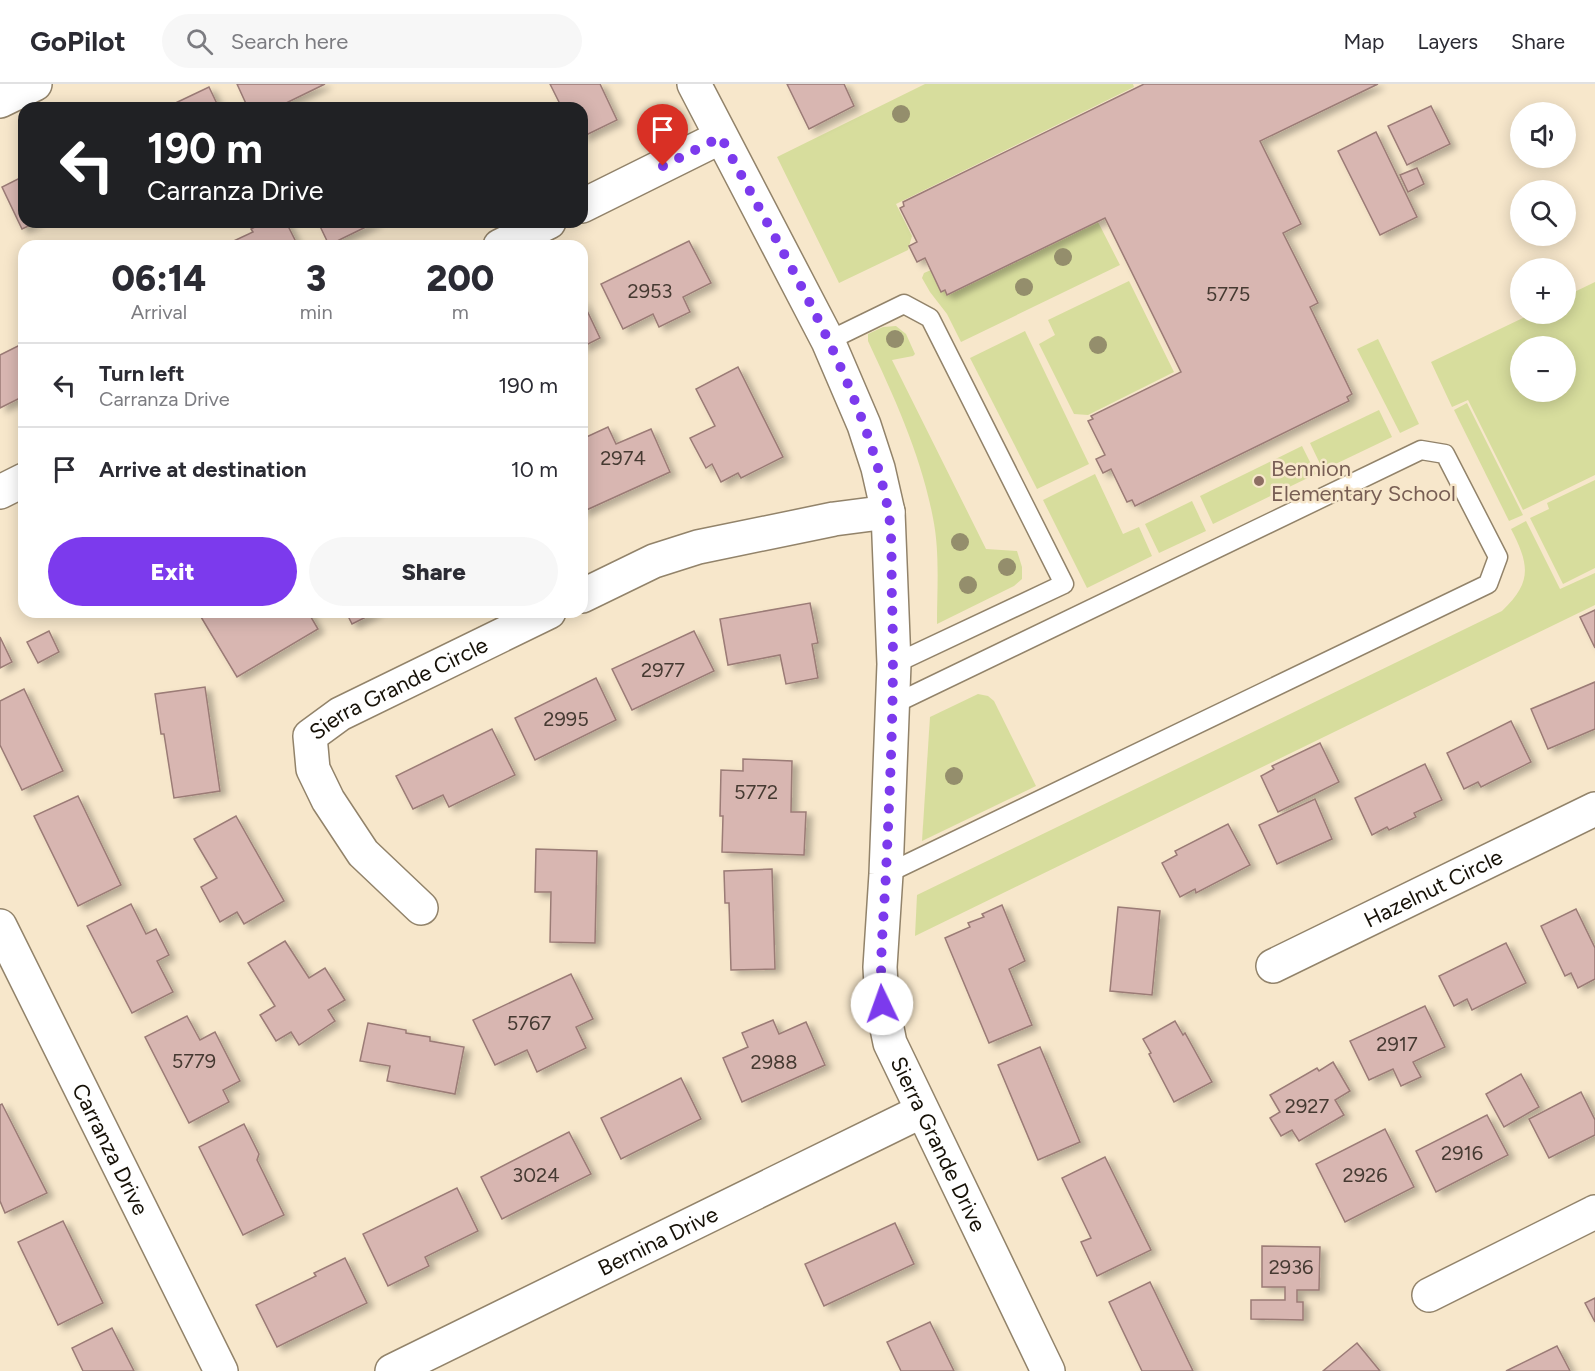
<!DOCTYPE html>
<html lang="en">
<head>
<meta charset="utf-8">
<style>
	:root { --surface:#fff; --page:#f7f7f7; --text:#2b2b33; --muted:#7c7c81; --line:#e1e1e2; --accent:#7c3aed }
	body { margin:0; font-family:Figtree,sans-serif; background:var(--page); color:var(--text); height:100vh; display:flex; flex-direction:column; font-size:22px; white-space:nowrap }
	* { box-sizing:border-box; margin:0 }
	p { font-size:20px; color:var(--muted) }
	.icon { flex:none; width:33px; height:33px; fill:none; stroke:currentColor; stroke-width:2; stroke-linecap:round; stroke-linejoin:round }
	.map { position:relative; flex:1; overflow:hidden }
	.panel { position:absolute; left:18px; top:156px; width:570px; height:378px; display:flex; flex-direction:column; background:var(--surface); border-radius:18px; box-shadow:0 3px 15px #0003 }
	.panel>* { flex:none }
	.top-card { position:absolute; left:18px; top:18px; width:570px; height:126px; border-radius:18px; box-shadow:0 3px 15px #0003; background:#202124; color:#fff; overflow:hidden }
	.fabs { position:absolute; left:1510px; top:18px; display:grid; gap:12px }
	.fabs a { display:grid; place-items:center; width:66px; height:66px; border-radius:50%; background:var(--surface); box-shadow:0 3px 15px #0003; font-size:30px }
	.pin { position:absolute; display:grid; place-items:center; width:51px; height:51px; color:#fff; margin:-62px -26px; border-radius:50% 50% 50% 0; rotate:-45deg; box-shadow:0 0 6px #0007 }
	.pin .icon { rotate:45deg }
	.me { position:absolute; width:66px; margin:-33px; rotate:357deg; stroke-linejoin:round; filter:drop-shadow(0 0 4px #0008) }
	.turn { display:flex; align-items:center; gap:21px; height:126px; padding:0 30px; font-size:27px }
	.turn .icon { width:78px; height:78px; stroke-width:2.5 }
	.turn b { display:block; font-size:42px; line-height:51px }
	.eta { display:flex; justify-content:space-evenly; align-items:center; height:102px; text-align:center }
	.eta b { font-size:36px; font-weight:800; line-height:42px }
	.cta { display:flex; gap:12px; margin-top:auto; padding:12px 30px }
	.cta a { flex:1; height:69px; border-radius:36px; background:var(--accent); color:#fff; font-size:24px; font-weight:800; line-height:69px; text-align:center }
	.cta a+a { background:var(--page); color:var(--text) }
	ul { padding:0; list-style:none }
	li { display:flex; align-items:center; gap:18px; height:84px; padding:0 30px; border-top:2px solid var(--line) }
	li div { flex:1 }
	li b { display:block; font-size:22px }
	li em { font-style:normal }
	header { display:flex; align-items:center; gap:36px; box-sizing:border-box; height:84px; padding:0 30px; background:var(--surface); border-bottom:2px solid var(--line) }
	header strong { font-size:28px }
	nav { display:flex; gap:33px; margin-inline-start:auto; font-size:21px }
	.search { width:420px; height:54px; background:var(--page); display:flex; align-items:center; gap:15px; box-sizing:border-box; padding:0 21px; border-radius:33px; color:var(--muted); font-size:22px }
	.map>svg:first-child { display:block }
	.green { fill:#d7dd9d; fill-rule:evenodd }
	.building { fill:#d8b6b1; stroke:#9b7b76; stroke-width:1.5; filter:url(#shadow) }
	.lines { fill:none; stroke-linecap:round; stroke-linejoin:round }
	.service-casing { stroke:#92836a; stroke-width:21 }
	.minor-casing { stroke:#92836a; stroke-width:36 }
	.service { stroke:#fff; stroke-width:18 }
	.minor { stroke:#fff; stroke-width:33 }
	.tree { fill:#948e6c }
	.route { stroke:#7c3aed; stroke-width:10; stroke-dasharray:0 18 }
	.education-dot { fill:#8d6e63; stroke:#f7e7cb; stroke-width:2 }
	.labels { text-anchor:middle; dominant-baseline:central; stroke-width:5; stroke-linejoin:round; paint-order:stroke }
	.number-label { font-size:20px; fill:#463a32 }
	.education-label { font-size:22px; fill:#785e54; stroke:#f7e7cb; text-anchor:start }
	.street-label { font-size:22px; fill:#161107; stroke:#f7e7cb }
</style>
</head>
<body>
<header>
<strong>GoPilot</strong>
<div class="search"><svg class="icon" aria-label="search" viewBox="0 0 24 24"><circle cx="10" cy="10" r="6"/><path d="M15 15l6 6"/></svg>Search here</div>
<nav><a>Map</a><a>Layers</a><a>Share</a></nav>
</header>
<div class="map">
<svg width="1595" height="1287" viewBox="0 0 1595 1287">
	<defs>
		<filter id="shadow"><feDropShadow dx="6" dy="4" stdDeviation="3" flood-color="#0004"/></filter>
	</defs>
	<rect width="100%" height="100%" fill="#f7e7cb"/>
	<g class="green">
		<polygon points="925,0 1133,0 1134,3 896,120 912,152 908,166 839,199 777,73"/>
		<polygon points="1098,138 1120,181 961,258 947,230 930,208 922,194 924,189 931,186 941,208 945,206 948,211"/>
		<polygon points="1129,197 1174,288 1088,331 1074,330 1039,260 1055,251 1048,236"/>
		<path d="M1595,198V391L1523,426L1468,316L1452,323L1431,278L1531,230H1566V212ZM1521,262H1566V308H1521Z"/>
		<path d="M896,242L906,250L915,270L913,272L892,276L986,465L1017,467L1022,483V495L1014,502L937,540C937,505 940,468 933,434C921,371 895,315 868,257V250L883,243Z"/>
		<polygon points="1025,247 1089,380 1037,405 970,274"/>
		<polygon points="1378,255 1419,340 1400,349 1357,265"/>
		<polygon points="1467,319 1523,431 1509,437 1454,326"/>
		<polygon points="1379,326 1392,353 1323,386 1310,359"/>
		<polygon points="1302,362 1316,390 1213,440 1200,412"/>
		<polygon points="1095,390 1123,450 1139,443 1152,472 1087,504 1043,416"/>
		<polygon points="1595,396 1595,484 1563,500 1530,434 1549,425 1547,419"/>
		<polygon points="1192,417 1206,447 1159,469 1145,440"/>
		<path d="M1526,437L1560,505L1595,489V521L915,852L917,811L1502,527C1533,498 1529,480 1511,445Z"/>
		<polygon points="978,610 988,612 994,617 1036,702 922,757 930,633"/>
	</g>
	<g class="building">
		<polygon points="237,0 325,0 276,24 248,24"/>
		<polygon points="550,0 600,0 617,36 582,53 582,24 562,24"/>
		<polygon points="787,0 844,0 854,22 809,45"/>
		<polygon points="1378,0 1260,57 1301,140 1283,149 1318,219 1310,223 1352,310 1347,313 1349,317 1135,422 1132,416 1127,418 1111,385 1103,389 1096,375 1105,371 1088,337 1093,335 1091,332 1181,288 1105,134 947,211 945,206 941,208 925,174 917,178 909,162 917,158 900,124 904,122 903,118 1144,0"/>
		<polygon points="209,3 219,24 165,24"/>
		<polygon points="1431,22 1450,60 1407,81 1388,42"/>
		<polygon points="1376,48 1417,133 1380,151 1338,67"/>
		<polygon points="1417,84 1424,100 1408,108 1400,91"/>
		<polygon points="24,92 24,138 37,138 22,145 2,103"/>
		<polygon points="265,138 286,138 298,162 223,162 253,148 251,145"/>
		<polygon points="318,138 376,138 329,161"/>
		<polygon points="689,157 711,199 683,213 690,228 659,243 653,230 623,245 601,200"/>
		<polygon points="582,216 600,254 582,263"/>
		<polygon points="24,259 24,312 0,324 0,271"/>
		<polygon points="738,283 783,373 741,394 738,389 721,398 712,380 706,384 690,354 715,342 696,305"/>
		<polygon points="608,343 616,360 651,345 670,388 582,428 582,355"/>
		<polygon points="810,519 818,559 812,560 818,594 786,600 780,571 728,581 720,535"/>
		<polygon points="1595,526 1595,564 1580,533"/>
		<polygon points="210,528 308,528 318,545 237,593 201,533"/>
		<polygon points="346,528 376,528 352,540"/>
		<polygon points="49,547 59,568 38,579 27,558"/>
		<polygon points="694,547 714,587 632,626 612,585"/>
		<polygon points="0,553 12,578 0,584"/>
		<polygon points="596,594 616,636 535,676 515,634"/>
		<polygon points="1595,598 1595,645 1548,665 1531,625"/>
		<polygon points="205,603 220,707 174,714 164,650 161,650 155,610"/>
		<polygon points="24,605 63,687 22,706 0,661 0,617"/>
		<polygon points="1511,637 1531,678 1481,703 1478,698 1464,705 1447,669"/>
		<polygon points="492,645 515,691 449,723 443,711 413,725 396,692"/>
		<polygon points="1320,659 1339,698 1278,728 1261,692 1274,685 1272,682"/>
		<polygon points="743,675 792,677 791,728 806,728 804,771 722,768 723,732 720,732 721,686 743,687"/>
		<polygon points="1425,680 1442,716 1414,729 1416,733 1389,746 1387,743 1372,751 1355,714"/>
		<polygon points="78,712 121,801 78,822 34,732"/>
		<polygon points="1315,715 1332,755 1277,780 1259,741"/>
		<polygon points="236,732 284,817 244,840 237,828 220,838 201,803 217,794 194,755"/>
		<polygon points="1228,740 1250,781 1196,809 1195,805 1180,813 1162,779 1177,771 1175,767"/>
		<polygon points="536,765 597,767 595,859 550,858 551,808 535,808"/>
		<polygon points="772,785 775,885 731,886 729,819 725,819 724,787"/>
		<polygon points="131,820 146,850 156,845 169,871 157,877 173,908 132,929 87,842"/>
		<polygon points="1002,821 1025,877 1009,885 1032,941 989,959 945,854 970,843 968,839 984,833 982,830"/>
		<polygon points="1118,823 1160,827 1152,911 1110,907"/>
		<polygon points="1576,825 1595,864 1595,895 1578,904 1571,889 1565,892 1541,842"/>
		<polygon points="285,857 309,894 325,884 345,916 328,926 335,937 299,961 291,948 276,957 260,931 275,922 248,879"/>
		<polygon points="1506,859 1526,899 1472,926 1467,915 1454,922 1439,892"/>
		<polygon points="571,890 593,935 576,943 586,964 537,988 527,966 495,981 473,936"/>
		<polygon points="1425,922 1445,963 1413,978 1421,993 1401,1002 1393,985 1369,996 1350,957"/>
		<polygon points="187,932 200,956 215,948 240,997 223,1006 229,1018 189,1039 145,953"/>
		<polygon points="773,936 779,950 806,938 825,981 742,1018 723,974 748,963 742,949"/>
		<polygon points="1175,937 1183,951 1185,949 1212,998 1174,1018 1149,970 1151,969 1143,955"/>
		<polygon points="368,939 406,946 406,949 430,953 430,957 464,963 455,1010 387,997 390,982 360,977"/>
		<polygon points="1040,963 1080,1058 1038,1076 998,981"/>
		<polygon points="1333,978 1350,1007 1335,1016 1344,1031 1299,1057 1292,1046 1281,1052 1270,1034 1280,1028 1270,1011 1317,984 1319,987"/>
		<polygon points="1521,990 1539,1023 1504,1043 1486,1010"/>
		<polygon points="681,994 701,1035 621,1075 601,1034"/>
		<polygon points="1581,1008 1595,1036 1595,1051 1549,1074 1529,1035"/>
		<polygon points="2,1020 47,1109 5,1129 0,1117 0,1021"/>
		<polygon points="1487,1031 1508,1071 1436,1108 1416,1067"/>
		<polygon points="244,1040 259,1070 257,1076 284,1131 243,1151 199,1063"/>
		<polygon points="1385,1045 1414,1103 1345,1138 1316,1080"/>
		<polygon points="569,1048 591,1090 502,1135 481,1093"/>
		<polygon points="1105,1073 1151,1166 1097,1192 1081,1158 1091,1154 1062,1094"/>
		<polygon points="457,1104 478,1147 425,1173 429,1182 388,1202 363,1150"/>
		<polygon points="63,1137 103,1219 58,1241 18,1158"/>
		<polygon points="895,1139 914,1180 824,1222 805,1180"/>
		<polygon points="1262,1162 1320,1163 1319,1206 1297,1206 1297,1218 1303,1218 1303,1236 1251,1235 1251,1216 1285,1216 1285,1203 1262,1203"/>
		<polygon points="345,1174 367,1219 277,1263 256,1221 316,1192 314,1189"/>
		<polygon points="1150,1198 1193,1287 1142,1287 1109,1218"/>
		<polygon points="1595,1214 1595,1238 1585,1219"/>
		<polygon points="930,1238 954,1287 901,1287 887,1258"/>
		<polygon points="112,1244 134,1287 83,1287 72,1264"/>
		<polygon points="1357,1259 1380,1287 1323,1287"/>
		<polygon points="1557,1262 1570,1287 1506,1287"/>
	</g>
	<g class="lines">
		<g class="service-casing">
			<g id="service">
				<polyline points="828,257 904,220 930,234 1064,500 894,580"/>
				<polyline points="886,790 1488,500 1498,473 1445,370 1421,366 892,621"/>
			</g>
		</g>
		<g class="minor-casing">
			<g id="minor">
				<path id="s1" d="M694,0L828,257L864,341L878,384L888,428L894,580L886,790L880,883L882,920L890,959L1048,1287"/>
				<polyline points="0,17 35,0"/>
				<polyline points="582,122 721,53"/>
				<polyline points="500,162 549,138"/>
				<polyline points="0,408 24,396"/>
				<polyline points="582,512 654,477 698,463 834,435 888,428"/>
				<path id="s2" d="M421,824L363,769L328,716L313,685L310,652L340,630L549,528"/>
				<path id="s3" d="M0,842L221,1287"/>
				<path id="s4" d="M1273,882L1595,725"/>
				<polyline points="1429,1211 1595,1128"/>
				<path id="s5" d="M392,1287L922,1027"/>
			</g>
		</g>
		<use href="#service" class="service"/>
		<use href="#minor" class="minor"/>
	</g>
	<g class="tree">
		<circle cx="901" cy="30" r="9"/>
		<circle cx="1063" cy="173" r="9"/>
		<circle cx="1024" cy="203" r="9"/>
		<circle cx="895" cy="255" r="9"/>
		<circle cx="1098" cy="261" r="9"/>
		<circle cx="960" cy="458" r="9"/>
		<circle cx="1007" cy="483" r="9"/>
		<circle cx="968" cy="501" r="9"/>
		<circle cx="954" cy="692" r="9"/>
	</g>
	<g class="lines">
		<path class="route" d="M663,82L721,53C782,170 862,296 888,425C893,452 891,488 892,516C895,607 890,698 886,789C884,833 879,876 882,920"/>
	</g>
	<circle class="education-dot" cx="1259" cy="397" r="6"/>
	<g class="labels">
		<g class="number-label">
			<text x="650" y="207">2953</text>
			<text x="1228" y="210">5775</text>
			<text x="623" y="374">2974</text>
			<text x="663" y="586">2977</text>
			<text x="566" y="635">2995</text>
			<text x="756" y="708">5772</text>
			<text x="529" y="939">5767</text>
			<text x="1397" y="960">2917</text>
			<text x="194" y="977">5779</text>
			<text x="774" y="978">2988</text>
			<text x="1307" y="1022">2927</text>
			<text x="1462" y="1069">2916</text>
			<text x="536" y="1091">3024</text>
			<text x="1365" y="1091">2926</text>
			<text x="1291" y="1183">2936</text>
		</g>
		<g class="education-label">
			<text x="1271" y="384">Bennion<tspan x="1271" dy="25">Elementary School</tspan></text>
		</g>
		<g class="street-label">
			<text stroke="none"><textPath href="#s2" startOffset="312">Sierra Grande Circle</textPath></text>
			<text stroke="none"><textPath href="#s4" startOffset="178">Hazelnut Circle</textPath></text>
			<text stroke="none"><textPath href="#s1" startOffset="1116">Sierra Grande Drive</textPath></text>
			<text stroke="none"><textPath href="#s3" startOffset="249">Carranza Drive</textPath></text>
			<text stroke="none"><textPath href="#s5" startOffset="296">Bernina Drive</textPath></text>
		</g>
	</g>
</svg>
<div class="fabs">
<a><svg class="icon" aria-label="sound" viewBox="0 0 24 24"><path d="M4 9h4l5-4v14l-5-4H4zM17 9q2 3 0 6"/></svg></a>
<a><svg class="icon" aria-label="search" viewBox="0 0 24 24"><circle cx="10" cy="10" r="6"/><path d="M15 15l6 6"/></svg></a>
<a>+</a>
<a>−</a>
</div>
<div class="pin" style="left:663px;top:82px;background:#d93025"><svg class="icon" aria-label="arrive" viewBox="0 0 24 24"><path d="M6 21V4h12l-3 4 3 4H6"/></svg></div>
<svg class="me" style="left:882px;top:920px" viewBox="-20 -20 40 40"><circle r="19" fill="#fff"/><path d="M0-13L10 11 0 6-10 11z" fill="#7c3aed"/></svg>
<div class="top-card">
<div class="turn"><svg class="icon" aria-label="left" viewBox="0 0 24 24"><path d="M17 20v-9H6M10 6l-5 5 5 5"/></svg><div><b>190 m</b>Carranza Drive</div></div>
</div>
<section class="panel">
<div class="eta">
<div><b>06:14</b><p>Arrival</p></div>
<div><b>3</b><p>min</p></div>
<div><b>200</b><p>m</p></div>
</div>
<ul>
<li><svg class="icon" aria-label="left" viewBox="0 0 24 24"><path d="M17 20v-9H6M10 6l-5 5 5 5"/></svg><div><b>Turn left</b><p>Carranza Drive</p></div><em>190 m</em></li>
<li><svg class="icon" aria-label="arrive" viewBox="0 0 24 24"><path d="M6 21V4h12l-3 4 3 4H6"/></svg><div><b>Arrive at destination</b></div><em>10 m</em></li>
</ul>
<div class="cta"><a>Exit</a><a>Share</a></div>
</section>
</div>
</body>
</html>
